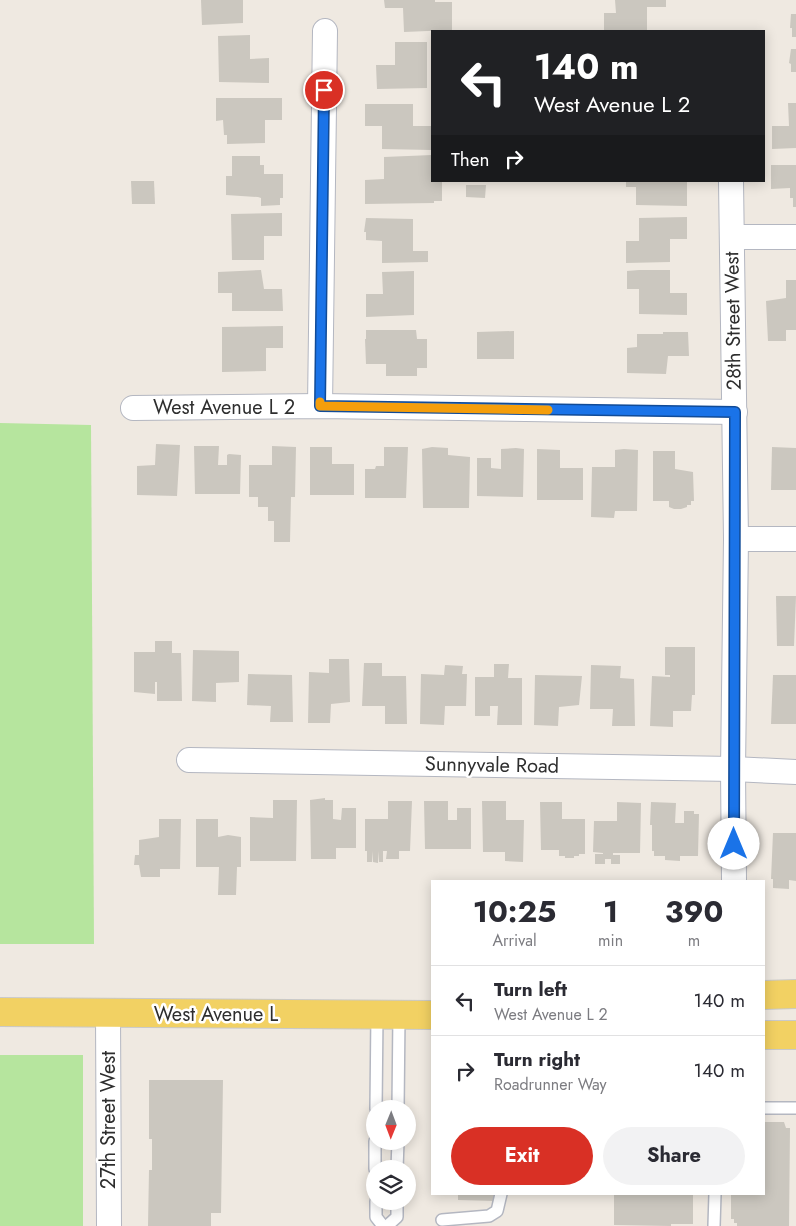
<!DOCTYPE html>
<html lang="en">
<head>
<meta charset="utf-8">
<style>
	:root { --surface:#fff; --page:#f2f2f3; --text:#2b2b33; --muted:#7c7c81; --line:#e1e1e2; --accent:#d93025 }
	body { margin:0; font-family:Jost,sans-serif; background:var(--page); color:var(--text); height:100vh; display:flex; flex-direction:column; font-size:19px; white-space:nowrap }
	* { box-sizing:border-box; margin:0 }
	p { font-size:16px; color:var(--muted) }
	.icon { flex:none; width:28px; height:28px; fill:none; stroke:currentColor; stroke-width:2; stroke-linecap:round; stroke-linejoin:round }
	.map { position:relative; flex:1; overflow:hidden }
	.sheet { position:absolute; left:431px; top:880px; width:334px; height:315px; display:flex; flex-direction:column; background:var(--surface); border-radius:0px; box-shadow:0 2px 12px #0003 }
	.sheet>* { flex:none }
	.hud { position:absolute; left:431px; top:30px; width:334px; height:152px; border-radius:0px; box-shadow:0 2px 12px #0003; background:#202124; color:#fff; overflow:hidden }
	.needle { width:32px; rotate:181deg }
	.buttons { position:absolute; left:366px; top:1100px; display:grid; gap:10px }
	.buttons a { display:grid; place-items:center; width:50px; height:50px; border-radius:50%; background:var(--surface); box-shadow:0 2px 12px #0003; font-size:25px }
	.pin { position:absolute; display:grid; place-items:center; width:42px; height:42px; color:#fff; margin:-21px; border:2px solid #fff; border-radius:50%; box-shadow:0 1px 5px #0007 }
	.me { position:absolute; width:55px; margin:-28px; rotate:0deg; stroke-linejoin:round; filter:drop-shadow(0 0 4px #0008) }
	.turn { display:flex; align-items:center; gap:18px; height:105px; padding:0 20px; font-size:22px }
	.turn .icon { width:65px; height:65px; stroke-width:2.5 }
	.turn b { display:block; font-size:35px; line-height:42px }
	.then { display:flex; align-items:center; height:48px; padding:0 20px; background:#0003; gap:10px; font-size:19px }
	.eta { display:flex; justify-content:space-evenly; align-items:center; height:85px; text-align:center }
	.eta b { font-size:30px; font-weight:700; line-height:35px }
	.primary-button { display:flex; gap:10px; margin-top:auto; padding:10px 20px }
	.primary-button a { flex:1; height:58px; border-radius:30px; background:var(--accent); color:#fff; font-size:20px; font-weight:700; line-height:58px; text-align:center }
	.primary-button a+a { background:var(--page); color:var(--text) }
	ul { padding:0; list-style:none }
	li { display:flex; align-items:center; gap:15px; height:70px; padding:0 20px; border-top:1px solid var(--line) }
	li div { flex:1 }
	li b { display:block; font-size:19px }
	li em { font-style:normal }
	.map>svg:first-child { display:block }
	.green { fill:#b6e59e }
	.building { fill:#cbc7bf }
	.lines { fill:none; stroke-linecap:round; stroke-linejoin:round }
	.lane-casing { stroke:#b4b7c1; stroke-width:14 }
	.street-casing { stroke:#b4b7c1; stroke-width:26 }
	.primary-casing { stroke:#c9c9c9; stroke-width:30 }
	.lane { stroke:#fff; stroke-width:11 }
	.street { stroke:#fff; stroke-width:24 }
	.primary { stroke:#f2d163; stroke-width:28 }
	.route-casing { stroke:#114b97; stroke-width:12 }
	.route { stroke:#1a73e8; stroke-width:9 }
	.slow { stroke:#f59e0b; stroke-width:9 }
	.labels { text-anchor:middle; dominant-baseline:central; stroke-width:5; stroke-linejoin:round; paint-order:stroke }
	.street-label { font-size:20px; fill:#2e2e2e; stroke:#fff }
</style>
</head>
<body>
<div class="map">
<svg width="796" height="1226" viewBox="0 0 796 1226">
	<rect width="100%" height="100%" fill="#efe9e1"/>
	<g class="green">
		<polygon points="0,423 91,425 94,944 0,944"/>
		<rect x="0" y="1055" width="83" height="171"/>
	</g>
	<g class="building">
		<polygon points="201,0 243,0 243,23 202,25"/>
		<polygon points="384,0 435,0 435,2 452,2 452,30 404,32 403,8 385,8"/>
		<polygon points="615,0 666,0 666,7 647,7 647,31 604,30 604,13 616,13"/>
		<polygon points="791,14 796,14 796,37 792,37 792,28 790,28"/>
		<polygon points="250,35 250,59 269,58 269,83 219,82 218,36"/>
		<polygon points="395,42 427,42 427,88 377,89 376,65 395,65"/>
		<polygon points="791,49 796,49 796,72 791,72 791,64 789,63"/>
		<polygon points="216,98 282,98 282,120 265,120 265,143 227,144 227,135 224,135 223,120 216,121"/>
		<polygon points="788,103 796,103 796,148 772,149 772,126 789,126"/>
		<polygon points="365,104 413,104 413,126 431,126 431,150 382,149 382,126 365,126"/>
		<polygon points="432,155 432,181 442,181 442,201 434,201 434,203 365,204 365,180 384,179 384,157"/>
		<polygon points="232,156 260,156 260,165 264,165 264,174 283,174 283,198 280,198 280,205 261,206 261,198 258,197 226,195 226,176 232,176"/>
		<polygon points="771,165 796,165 796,207 793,207 793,198 790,198 790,188 771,189"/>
		<polygon points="131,181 154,181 155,204 132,204"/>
		<polygon points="626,181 687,182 687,206 636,205 636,187 626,187"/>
		<polygon points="466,185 486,185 485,198 466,197"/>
		<polygon points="282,213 282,236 264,236 264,260 232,260 231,214"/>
		<polygon points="687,217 687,239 670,239 670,262 626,263 626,241 639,241 639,218"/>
		<polygon points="366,218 413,219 413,251 428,251 428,262 382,263 382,241 366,240 366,232 364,232"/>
		<polygon points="261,270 264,289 282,289 283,311 232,311 232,293 218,293 218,272"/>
		<polygon points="639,270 670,270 670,293 687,293 687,315 639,314 639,289 627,289 627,271"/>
		<polygon points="414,271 414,315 366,317 366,294 383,294 382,272"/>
		<polygon points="786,280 796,280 796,330 786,330 786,341 768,341 766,301 786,298"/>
		<polygon points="283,326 283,348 266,348 266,371 222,372 222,327"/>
		<polygon points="366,330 416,330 417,339 427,339 427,368 417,368 417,376 386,376 386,364 366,364 365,339 366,339"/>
		<polygon points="514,331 514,359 477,359 477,332"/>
		<polygon points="663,332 688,332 689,356 668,356 666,374 627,373 627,348 637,347 637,334 663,334"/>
		<polygon points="156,444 180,445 177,496 137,495 137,466 155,465"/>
		<polygon points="194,446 219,446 218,465 227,465 227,455 229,454 241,455 240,494 195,494"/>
		<polygon points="272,446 296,447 295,497 291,497 290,542 274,542 274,521 268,521 268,507 258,507 258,497 249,497 249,465 272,465"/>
		<polygon points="310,447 332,447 332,464 354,464 354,495 310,495"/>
		<polygon points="384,447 408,447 406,498 365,498 365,469 375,469 376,466 384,466"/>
		<polygon points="432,447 448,448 448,455 470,457 469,508 423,508 422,449"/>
		<polygon points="772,447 796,448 796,490 771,490"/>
		<polygon points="516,448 524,449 523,497 477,496 477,458 491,458 491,468 501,469 501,449"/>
		<polygon points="537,449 560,450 560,468 583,468 583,500 537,500"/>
		<polygon points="624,449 638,450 637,511 615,511 614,518 591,517 592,467 615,467 615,450"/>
		<polygon points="653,451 675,451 675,469 693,472 694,501 691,501 691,505 687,505 687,507 681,509 674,509 669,507 669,501 653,501"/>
		<polygon points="776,596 796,596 794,646 777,646"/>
		<polygon points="155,641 172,641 172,653 181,653 182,701 157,701 157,682 155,682 155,694 134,692 134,652 155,652"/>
		<polygon points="665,647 695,647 695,695 692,695 691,711 673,711 673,727 650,726 652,676 670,677 670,675 665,675"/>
		<polygon points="193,650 239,651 239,682 216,683 216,702 192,701"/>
		<polygon points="329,659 349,659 350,702 331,704 330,723 308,723 309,672 329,673"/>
		<polygon points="364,663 382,663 382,676 406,676 407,724 385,724 385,706 362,706"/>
		<polygon points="494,664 509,664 508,678 522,678 522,725 497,725 498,706 490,706 490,716 475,716 475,677 494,677"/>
		<polygon points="445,665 463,666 462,674 467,674 466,706 445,706 444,725 420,724 421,674 444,675"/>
		<polygon points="591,665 621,666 620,678 634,679 635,726 612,726 613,709 590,709"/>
		<polygon points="248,674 292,675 293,722 270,722 271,706 247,705"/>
		<polygon points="535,675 582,676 579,705 559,707 558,726 534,725"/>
		<polygon points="773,675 796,675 796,724 771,724"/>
		<polygon points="325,798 325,800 333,800 333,819 341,820 342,808 356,808 356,848 336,848 336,859 311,859 310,800"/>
		<polygon points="273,800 297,800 296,861 250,861 250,817 273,818"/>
		<polygon points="388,801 412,801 410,851 399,851 399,859 386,859 387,851 383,851 383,862 379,862 378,851 378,863 373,862 372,851 372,862 367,862 367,851 365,851 365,819 388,819"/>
		<polygon points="424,801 448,801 448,820 457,820 457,808 471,808 471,849 425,849"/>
		<polygon points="482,801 506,801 506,820 524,820 523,862 505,861 505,852 483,852"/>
		<polygon points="540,802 562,802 562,819 585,819 585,854 579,854 579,856 574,856 574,858 565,858 565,856 559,856 559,850 541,850"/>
		<polygon points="617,802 641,803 640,853 613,853 613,855 620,855 620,864 611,864 611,859 605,859 605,864 595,864 595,854 603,854 603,853 593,852 594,821 617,821"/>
		<polygon points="651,802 676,803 675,823 684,823 684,811 694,811 694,814 699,814 698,856 680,856 680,861 665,860 665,856 654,856 654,851 652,851 652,825 650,825"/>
		<polygon points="159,819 181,819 180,869 160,869 160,877 141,877 139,865 134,865 135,855 139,855 139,840 159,837"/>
		<polygon points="196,819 218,819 218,837 228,835 241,837 241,867 237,867 236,895 218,895 219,867 196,867"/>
		<polygon points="773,833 796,833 796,881 789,880 789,889 773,888 773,879 771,879"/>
		<polygon points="149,1080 223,1080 221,1213 211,1213 211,1226 148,1226 149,1170 152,1170 152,1139 149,1139"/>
		<polygon points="764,1122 784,1122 786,1128 790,1128 789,1226 737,1226 737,1223 734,1223 734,1219 731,1219 731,1194 764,1194"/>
		<polygon points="458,1194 495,1194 495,1201 458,1200"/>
		<polygon points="614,1194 693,1194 693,1224 671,1224 671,1226 614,1225"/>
	</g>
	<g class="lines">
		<g class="lane-casing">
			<g id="lane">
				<polyline points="764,1108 796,1108"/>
				<polyline points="376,1109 377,1014"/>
				<polyline points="398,1109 399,1015"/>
				<polyline points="375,1141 375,1169"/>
				<polyline points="397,1169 398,1141"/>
				<polyline points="376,1201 376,1217 383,1226"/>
				<polyline points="442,1220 489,1216 497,1211 501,1194"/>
				<polyline points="387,1226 397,1217 397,1201"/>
				<polyline points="714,1226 715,1194"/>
			</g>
		</g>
		<g class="street-casing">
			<g id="street">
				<polyline points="731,181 736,539 733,769 734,881"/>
				<polyline points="732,237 796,237"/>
				<polyline points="320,406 325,31"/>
				<polyline points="133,408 320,406 735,412"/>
				<polyline points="736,539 796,539"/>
				<polyline points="189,760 733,769 796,772"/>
				<polyline points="108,1013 109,1226"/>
			</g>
		</g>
		<g class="primary-casing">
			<g id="primary">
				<polyline points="764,995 796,994"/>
				<polyline points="0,1012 432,1015"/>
				<polyline points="764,1035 796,1035"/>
			</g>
		</g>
		<use href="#lane" class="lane"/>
		<use href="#street" class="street"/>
		<use href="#primary" class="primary"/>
	</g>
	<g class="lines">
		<g class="route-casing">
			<polyline id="route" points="324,90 320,406 735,412 734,844"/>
		</g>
		<use href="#route" class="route"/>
		<polyline class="slow" points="320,402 320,406 548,410"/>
	</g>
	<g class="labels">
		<g class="street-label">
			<text transform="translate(733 321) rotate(-91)">28th Street West</text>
			<text x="224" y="407">West Avenue L 2</text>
			<text transform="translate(492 765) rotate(1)">Sunnyvale Road</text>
			<text x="216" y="1014">West Avenue L</text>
			<text transform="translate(108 1120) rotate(-90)">27th Street West</text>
		</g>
	</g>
</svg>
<div class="buttons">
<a><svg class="needle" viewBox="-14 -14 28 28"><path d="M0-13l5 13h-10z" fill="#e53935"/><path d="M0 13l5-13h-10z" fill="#7c7c81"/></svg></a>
<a><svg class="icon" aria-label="layers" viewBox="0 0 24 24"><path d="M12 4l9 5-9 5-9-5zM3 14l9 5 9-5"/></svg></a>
</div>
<div class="pin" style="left:324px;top:90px;background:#d93025"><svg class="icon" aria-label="arrive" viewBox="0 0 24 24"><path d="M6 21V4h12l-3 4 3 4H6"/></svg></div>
<svg class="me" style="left:734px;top:844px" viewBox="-20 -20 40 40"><circle r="19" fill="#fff"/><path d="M0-13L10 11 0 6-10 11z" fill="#1a73e8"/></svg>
<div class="hud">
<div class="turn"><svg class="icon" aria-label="left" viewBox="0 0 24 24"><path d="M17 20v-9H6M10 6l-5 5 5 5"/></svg><div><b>140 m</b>West Avenue L 2</div></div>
<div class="then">Then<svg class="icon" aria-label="right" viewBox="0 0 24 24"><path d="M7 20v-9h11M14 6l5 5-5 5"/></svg></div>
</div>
<section class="sheet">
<div class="eta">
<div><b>10:25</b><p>Arrival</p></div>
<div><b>1</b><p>min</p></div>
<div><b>390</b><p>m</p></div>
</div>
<ul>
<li><svg class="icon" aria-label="left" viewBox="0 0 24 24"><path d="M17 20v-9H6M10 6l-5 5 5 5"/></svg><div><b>Turn left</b><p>West Avenue L 2</p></div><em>140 m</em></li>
<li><svg class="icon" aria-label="right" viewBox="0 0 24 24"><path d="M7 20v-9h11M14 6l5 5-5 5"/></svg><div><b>Turn right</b><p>Roadrunner Way</p></div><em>140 m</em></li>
</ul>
<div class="primary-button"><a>Exit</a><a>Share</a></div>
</section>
</div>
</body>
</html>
